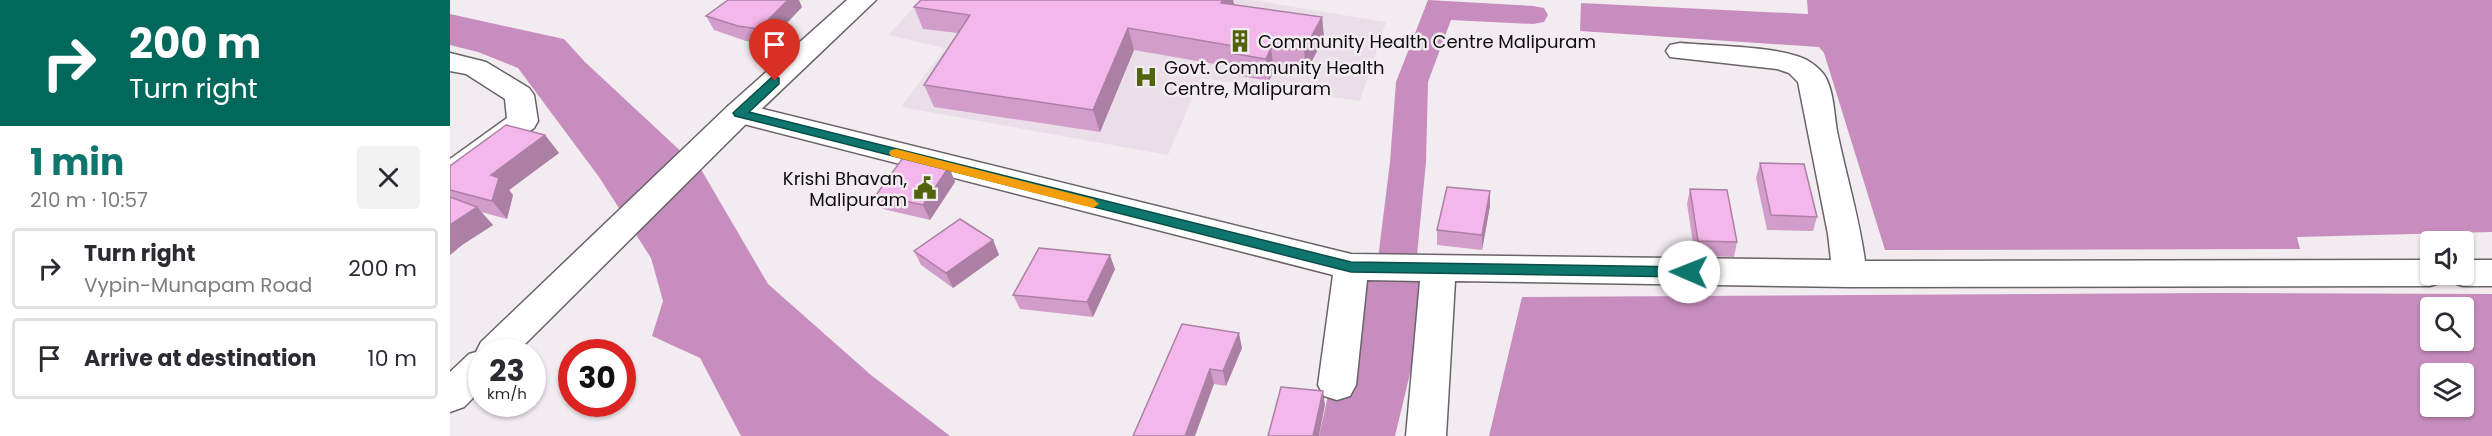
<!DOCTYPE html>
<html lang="en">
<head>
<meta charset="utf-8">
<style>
	:root { --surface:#fff; --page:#f2f2f3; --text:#2b2b33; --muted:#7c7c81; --line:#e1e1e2; --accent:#0f766e }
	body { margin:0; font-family:Poppins,sans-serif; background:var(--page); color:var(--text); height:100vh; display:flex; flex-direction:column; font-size:22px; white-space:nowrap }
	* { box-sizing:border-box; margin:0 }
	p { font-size:20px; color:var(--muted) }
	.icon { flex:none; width:33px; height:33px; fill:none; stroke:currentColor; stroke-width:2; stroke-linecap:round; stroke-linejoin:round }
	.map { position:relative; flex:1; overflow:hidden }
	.details { display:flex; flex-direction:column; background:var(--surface); width:450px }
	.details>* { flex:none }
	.top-card { background:#00695c; color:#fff; overflow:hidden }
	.controls { position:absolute; left:1970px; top:231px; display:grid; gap:12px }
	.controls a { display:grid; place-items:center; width:54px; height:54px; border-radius:6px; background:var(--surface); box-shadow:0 2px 4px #0004; font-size:30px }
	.speed { position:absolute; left:18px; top:339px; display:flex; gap:12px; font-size:30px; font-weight:700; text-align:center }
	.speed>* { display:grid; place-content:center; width:78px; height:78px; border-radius:50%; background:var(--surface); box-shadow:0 2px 4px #0004; line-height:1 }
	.speed small { font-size:15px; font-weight:400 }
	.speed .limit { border:9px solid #d22; background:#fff; color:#111 }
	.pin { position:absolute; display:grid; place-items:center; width:51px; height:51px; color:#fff; margin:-62px -26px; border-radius:50% 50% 50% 0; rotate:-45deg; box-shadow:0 0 6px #0007 }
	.pin .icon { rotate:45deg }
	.me { position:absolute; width:66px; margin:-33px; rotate:271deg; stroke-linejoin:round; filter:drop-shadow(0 0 4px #0008) }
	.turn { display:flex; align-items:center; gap:21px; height:126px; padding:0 30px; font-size:27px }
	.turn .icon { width:78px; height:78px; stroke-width:2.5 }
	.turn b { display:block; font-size:42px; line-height:51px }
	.round { display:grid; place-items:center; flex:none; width:63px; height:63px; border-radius:6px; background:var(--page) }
	.summary { display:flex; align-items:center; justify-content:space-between; height:102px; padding:0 30px }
	h1 { font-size:36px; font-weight:700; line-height:45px; color:var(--accent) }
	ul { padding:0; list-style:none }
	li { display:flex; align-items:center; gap:18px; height:81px; margin:0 12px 9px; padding:0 18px; border:3px solid var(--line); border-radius:6px }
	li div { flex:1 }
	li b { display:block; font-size:22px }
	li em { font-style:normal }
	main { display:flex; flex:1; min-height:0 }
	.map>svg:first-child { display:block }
	.built { fill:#eadfe9 }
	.water { fill:#c88dbf; fill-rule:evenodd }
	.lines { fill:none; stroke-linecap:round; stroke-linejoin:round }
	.canal { fill:#c88dbf; fill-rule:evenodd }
	.minor-casing { stroke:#686367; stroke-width:3 }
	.primary-casing { stroke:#686367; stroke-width:3 }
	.minor { fill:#fff; fill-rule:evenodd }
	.primary { fill:#fff; fill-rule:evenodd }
	.wall { fill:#d29dca }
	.shaded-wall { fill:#ab80a4 }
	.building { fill:#f4b7eb; stroke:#ab80a4; stroke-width:1.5 }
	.route { fill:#0f766e; stroke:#0a4d48; stroke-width:1.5 }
	.slow { fill:#f59e0b }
	.labels { text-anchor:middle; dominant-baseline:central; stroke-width:5; stroke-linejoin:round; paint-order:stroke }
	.poi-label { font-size:18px; fill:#0e0c0e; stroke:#f2ecf1; text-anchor:start }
</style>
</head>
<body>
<main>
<section class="details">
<div class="top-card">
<div class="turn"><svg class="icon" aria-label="right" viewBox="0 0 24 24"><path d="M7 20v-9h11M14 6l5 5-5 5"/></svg><div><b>200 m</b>Turn right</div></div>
</div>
<div class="summary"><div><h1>1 min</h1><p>210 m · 10:57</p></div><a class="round"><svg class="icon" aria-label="close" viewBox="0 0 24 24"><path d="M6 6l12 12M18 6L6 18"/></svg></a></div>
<ul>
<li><svg class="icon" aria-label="right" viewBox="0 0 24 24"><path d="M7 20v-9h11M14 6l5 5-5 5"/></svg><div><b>Turn right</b><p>Vypin-Munapam Road</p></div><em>200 m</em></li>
<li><svg class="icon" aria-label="arrive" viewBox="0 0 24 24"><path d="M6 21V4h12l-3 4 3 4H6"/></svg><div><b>Arrive at destination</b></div><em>10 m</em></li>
</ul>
</section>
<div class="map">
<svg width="2042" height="436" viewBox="0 0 2042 436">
	<rect width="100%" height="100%" fill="#f2ecf1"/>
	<polygon class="built" points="471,0 802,0 936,22 910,101 751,78 718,155 451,107 495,48 438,35"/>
	<g class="water">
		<polygon points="1357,0 2042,0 2042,232 1847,237 1850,249 1435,250 1374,53 1369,47 1130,31 1131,3 1358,14"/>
		<polygon points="0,14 114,39 135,62 252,171 318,284 421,375 500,436 291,436 250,358 202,336 213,301 201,258 149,177 68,68 28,52 0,45"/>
		<polygon points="904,279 982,282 945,436 869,436"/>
		<path d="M1768,293L2042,294V436H1039L1072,297ZM1980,308H2013V340H1980ZM1980,374H2013V406H1980Z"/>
	</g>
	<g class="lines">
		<polygon class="canal" points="978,0 1083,6 1094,8 1098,15 1094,22 1083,24 1001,20 978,82 976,162 962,307 956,318 942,322 928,318 922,307 940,162 946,82"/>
		<g class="minor-casing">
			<g id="minor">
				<path d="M1230,43C1260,46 1337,46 1360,62C1366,66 1373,72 1376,78C1384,94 1384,114 1387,131C1396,175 1409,217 1415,261L1980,260V274H1996L1992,282L1980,286L1400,287L1005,281L996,436H956L970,281L917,280L906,385L900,396L887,400L874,396L868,385L883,275L278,120L274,113L278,106L289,103L901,254L1381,260L1378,234L1348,82L1339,73L1327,69L1220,57L1216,51L1220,45Z"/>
				<polygon points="0,53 36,62 79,88 84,95 88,121 84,128 11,183 0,186 0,159 57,118 55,99 16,74 0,71"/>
				<polygon points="2013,260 2042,260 2042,286 2013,286 2001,282 1997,274 2013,274"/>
			</g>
		</g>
		<g class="primary-casing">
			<polygon id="primary" points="397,0 426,0 300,120 67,352 32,352 32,389 14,407 0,412 0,372 19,354 26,352 31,342 278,106"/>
		</g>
		<use href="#minor" class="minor"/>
		<use href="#primary" class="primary"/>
	</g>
	<g class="wall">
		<polygon points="783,0 784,5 872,17 874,38 856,72 824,70 819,81 784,75 782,67 684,50 650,132 484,107 474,85 508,33 473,29 464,7"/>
		<polygon points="352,7 317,44 296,41 264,30 256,16"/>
		<polygon points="95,135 109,153 59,190 63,195 57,219 31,212 43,225 12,245 0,255 0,166"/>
		<polygon points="1310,163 1367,217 1363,231 1317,230 1306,178"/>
		<polygon points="499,167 505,182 480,220 433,209 426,195"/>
		<polygon points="1240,189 1287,242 1284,257 1245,256 1237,204"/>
		<polygon points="1040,206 1032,250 987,245 987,230"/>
		<polygon points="543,240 549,255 503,288 471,265 464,251"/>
		<polygon points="665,269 643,317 570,309 563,295"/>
		<polygon points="732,324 792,348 776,386 764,384"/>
	</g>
	<g class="shaded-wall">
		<polygon points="338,0 349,0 352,7 317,44 309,29"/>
		<polygon points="773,0 783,0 785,8 771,3"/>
		<polygon points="872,17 874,38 856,72 854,50"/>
		<polygon points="678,28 684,50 650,132 643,110"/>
		<polygon points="821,48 824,70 819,81 816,59"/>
		<polygon points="95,135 109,153 59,190 63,195 57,219 42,201 41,175"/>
		<polygon points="499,167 505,182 480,220 473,205"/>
		<polygon points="1040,191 1040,206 1032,250 1032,235"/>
		<polygon points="27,207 43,225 12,245 0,255 0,225"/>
		<polygon points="543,240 549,255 503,288 496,273"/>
		<polygon points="660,255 665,269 643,317 637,302"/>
		<polygon points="789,333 792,348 776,386 773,371"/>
		<polygon points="760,369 764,384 745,436 735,436"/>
		<polygon points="873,391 875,405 869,436 863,436"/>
	</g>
	<g class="building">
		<polygon points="278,0 338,0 309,29 288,26 256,16"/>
		<polygon points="471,0 773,0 771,3 872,17 854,50 821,48 816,59 780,53 784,46 678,28 643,110 474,85 520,15 464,7"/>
		<polygon points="56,125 95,135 41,175 49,178 42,201 0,190 0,166"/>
		<polygon points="455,155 499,167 473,205 426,195"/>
		<polygon points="1310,163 1354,164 1367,217 1321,215"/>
		<polygon points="997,187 1040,191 1032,235 987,230"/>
		<polygon points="1240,189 1277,190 1287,242 1248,241"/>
		<polygon points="0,197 27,207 0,225"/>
		<polygon points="510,219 543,240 496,273 464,251"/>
		<polygon points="589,248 660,255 637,302 563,295"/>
		<polygon points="732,324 789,333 773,371 760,369 735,436 683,436"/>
		<polygon points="831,387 873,391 863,436 818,436"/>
	</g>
	<polygon class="route" points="325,77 329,78 329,84 299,112 901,262 1239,267 1246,272 1239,277 901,272 285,116 283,113 285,111 321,78"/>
	<polygon class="slow" points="446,149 643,199 649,204 643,208 441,156 439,153 441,150"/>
	<defs>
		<g id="building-bare" transform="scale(1.8)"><path d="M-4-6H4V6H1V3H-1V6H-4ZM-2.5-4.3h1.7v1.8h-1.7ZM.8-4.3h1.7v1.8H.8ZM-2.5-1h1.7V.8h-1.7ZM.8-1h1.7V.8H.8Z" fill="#51630b" stroke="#f2ecf1" stroke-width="2.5" paint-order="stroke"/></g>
		<g id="hospital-bare" transform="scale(1.8)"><path d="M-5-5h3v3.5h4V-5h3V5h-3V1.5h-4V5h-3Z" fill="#51630b" stroke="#f2ecf1" stroke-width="2.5" paint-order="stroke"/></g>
		<g id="civic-bare" transform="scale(1.8)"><path d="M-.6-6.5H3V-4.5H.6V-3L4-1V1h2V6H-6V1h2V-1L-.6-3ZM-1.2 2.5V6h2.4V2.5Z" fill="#51630b" stroke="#f2ecf1" stroke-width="2.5" paint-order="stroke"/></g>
	</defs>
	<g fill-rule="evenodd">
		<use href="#building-bare" x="790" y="41"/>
		<use href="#hospital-bare" x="696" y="77"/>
		<use href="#civic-bare" x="475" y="188"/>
	</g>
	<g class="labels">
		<g class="poi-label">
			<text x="808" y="41">Community Health Centre Malipuram</text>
			<text x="714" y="67">Govt. Community Health<tspan x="714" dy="21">Centre, Malipuram</tspan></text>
			<text x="457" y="178" text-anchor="end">Krishi Bhavan,<tspan x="457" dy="21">Malipuram</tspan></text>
		</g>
	</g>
</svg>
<div class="controls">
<a><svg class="icon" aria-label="sound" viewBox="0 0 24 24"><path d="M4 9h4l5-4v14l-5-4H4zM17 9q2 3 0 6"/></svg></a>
<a><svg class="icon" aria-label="search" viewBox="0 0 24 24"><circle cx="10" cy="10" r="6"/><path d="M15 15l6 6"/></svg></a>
<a><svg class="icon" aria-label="layers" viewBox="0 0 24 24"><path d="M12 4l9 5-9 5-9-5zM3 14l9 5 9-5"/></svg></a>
</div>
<div class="speed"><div>23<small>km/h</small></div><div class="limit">30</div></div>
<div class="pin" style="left:325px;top:81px;background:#d93025"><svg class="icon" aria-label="arrive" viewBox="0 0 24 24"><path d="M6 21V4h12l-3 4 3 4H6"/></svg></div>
<svg class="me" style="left:1239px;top:272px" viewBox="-20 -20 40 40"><circle r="19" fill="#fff"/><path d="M0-13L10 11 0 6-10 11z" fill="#0f766e"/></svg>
</div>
</main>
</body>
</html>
